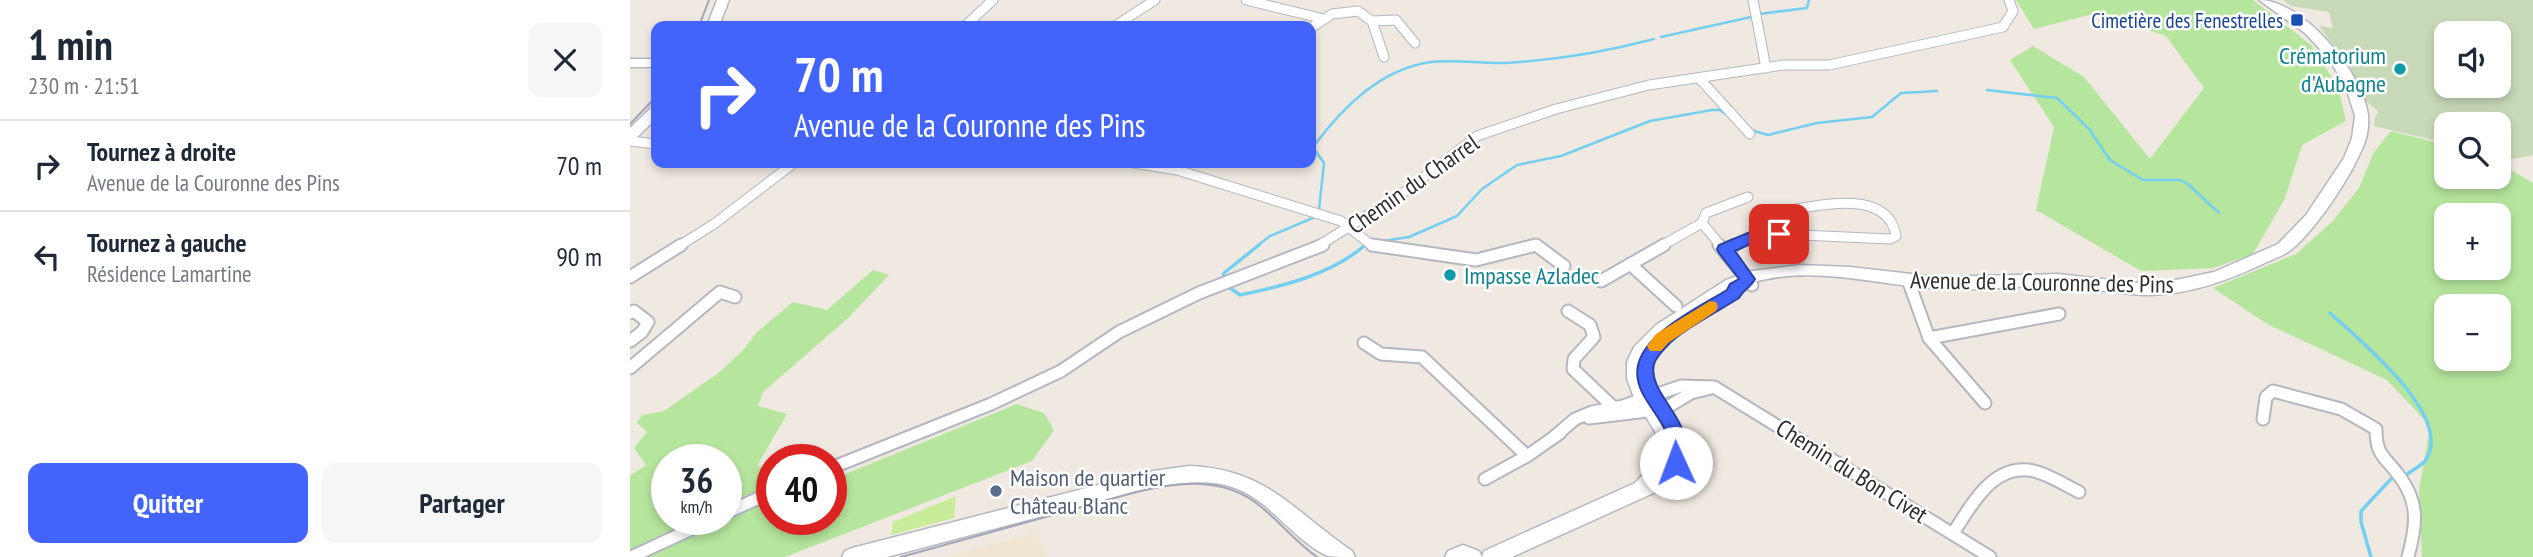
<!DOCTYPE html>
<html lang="fr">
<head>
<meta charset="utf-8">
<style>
	:root { --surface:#fff; --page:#f6f6f7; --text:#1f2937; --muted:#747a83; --line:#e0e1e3; --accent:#4264fb }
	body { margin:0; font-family:"PT Sans Narrow",sans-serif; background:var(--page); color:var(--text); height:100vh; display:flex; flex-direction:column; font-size:26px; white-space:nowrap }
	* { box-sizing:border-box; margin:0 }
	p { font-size:23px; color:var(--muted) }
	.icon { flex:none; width:38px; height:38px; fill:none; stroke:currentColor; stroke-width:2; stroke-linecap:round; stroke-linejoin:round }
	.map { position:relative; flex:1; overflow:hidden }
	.panel { display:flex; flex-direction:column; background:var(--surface); width:630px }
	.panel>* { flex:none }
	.banner { position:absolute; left:21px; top:21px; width:665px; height:147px; border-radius:14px; box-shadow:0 4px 10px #0003; background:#4264fb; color:#fff; overflow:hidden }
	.fabs { position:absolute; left:1804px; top:21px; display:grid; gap:14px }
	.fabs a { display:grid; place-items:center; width:77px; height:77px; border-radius:14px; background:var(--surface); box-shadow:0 4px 10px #0003; font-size:35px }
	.speed { position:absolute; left:21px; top:444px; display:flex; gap:14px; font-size:35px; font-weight:700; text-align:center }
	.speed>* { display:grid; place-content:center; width:91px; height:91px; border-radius:50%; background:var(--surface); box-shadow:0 4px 10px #0003; line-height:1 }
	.speed small { font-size:18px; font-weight:400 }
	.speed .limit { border:10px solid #d22; background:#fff; color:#111 }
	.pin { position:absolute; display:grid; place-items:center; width:60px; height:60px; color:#fff; margin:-30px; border-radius:14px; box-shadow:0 4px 10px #0006 }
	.me { position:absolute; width:77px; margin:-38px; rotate:358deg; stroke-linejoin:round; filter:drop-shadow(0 0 5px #0008) }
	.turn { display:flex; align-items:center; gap:24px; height:147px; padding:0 28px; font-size:32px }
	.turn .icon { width:91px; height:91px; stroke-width:2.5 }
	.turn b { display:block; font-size:49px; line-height:60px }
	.round { display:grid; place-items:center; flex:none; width:74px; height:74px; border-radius:14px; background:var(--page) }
	.overview { display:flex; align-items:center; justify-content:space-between; height:119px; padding:0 28px }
	h1 { font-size:42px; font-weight:700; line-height:52px }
	.primary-button { display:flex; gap:14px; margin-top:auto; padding:14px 28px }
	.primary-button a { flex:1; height:80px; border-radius:14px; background:var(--accent); color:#fff; font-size:28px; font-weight:700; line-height:80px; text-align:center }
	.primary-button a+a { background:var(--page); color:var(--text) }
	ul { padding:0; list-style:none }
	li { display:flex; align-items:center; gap:21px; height:91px; padding:0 28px; border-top:2px solid var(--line) }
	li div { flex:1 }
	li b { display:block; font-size:26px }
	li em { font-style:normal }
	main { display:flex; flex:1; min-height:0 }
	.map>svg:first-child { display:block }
	.education { fill:#f0e6d1 }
	.green { fill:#b6e59e; fill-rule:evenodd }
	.cemetery { fill:#c8d9b8; fill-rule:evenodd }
	.pitch { fill:#c9ec9a }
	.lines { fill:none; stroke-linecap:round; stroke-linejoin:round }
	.stream-far1 { stroke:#75cff0; stroke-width:2.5 }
	.stream { stroke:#75cff0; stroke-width:3.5 }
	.street-far1-casing { stroke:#b4b7c1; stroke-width:11 }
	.street-casing { stroke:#b4b7c1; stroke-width:15 }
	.secondary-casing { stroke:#b4b7c1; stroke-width:3 }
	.street-far1 { stroke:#fff; stroke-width:9 }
	.street { stroke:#fff; stroke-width:11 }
	.secondary { fill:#fff; fill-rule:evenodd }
	.tram { stroke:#a3a6b8; stroke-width:2 }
	.route { fill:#4264fb; stroke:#2b41a3; stroke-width:2 }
	.slow { fill:#f59e0b }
	.transit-dot { fill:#1a4fb4; stroke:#fff; stroke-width:2.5 }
	.culture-dot { fill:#0f9aa8; stroke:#fff; stroke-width:2.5 }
	.service-dot { fill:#5c6f8a; stroke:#fff; stroke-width:2.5 }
	.labels { text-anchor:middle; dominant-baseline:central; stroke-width:5; stroke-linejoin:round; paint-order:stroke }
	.far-transit-label { font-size:21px; fill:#164399; stroke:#fff; text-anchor:end }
	.culture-label { font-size:24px; fill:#0d838f; stroke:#fff; text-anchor:end }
	.street-label { font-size:24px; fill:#2e2e2e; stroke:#fff }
	.service-label { font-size:24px; fill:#4e5e75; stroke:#fff; text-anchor:start }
</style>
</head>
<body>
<main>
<section class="panel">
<div class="overview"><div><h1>1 min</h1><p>230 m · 21:51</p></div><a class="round"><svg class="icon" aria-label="close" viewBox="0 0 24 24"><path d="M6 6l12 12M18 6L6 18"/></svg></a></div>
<ul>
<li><svg class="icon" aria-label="right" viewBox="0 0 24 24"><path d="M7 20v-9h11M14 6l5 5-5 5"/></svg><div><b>Tournez à droite</b><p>Avenue de la Couronne des Pins</p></div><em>70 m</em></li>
<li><svg class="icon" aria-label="left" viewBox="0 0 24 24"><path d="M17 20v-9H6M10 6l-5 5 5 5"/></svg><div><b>Tournez à gauche</b><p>Résidence Lamartine</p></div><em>90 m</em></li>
</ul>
<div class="primary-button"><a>Quitter</a><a>Partager</a></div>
</section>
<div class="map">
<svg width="1903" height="557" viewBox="0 0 1903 557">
	<rect width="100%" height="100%" fill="#efe9e1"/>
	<polygon class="education" points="406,532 418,557 317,557"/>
	<g class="green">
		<polygon points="1386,0 1623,0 1681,45 1708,87 1716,121 1672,145 1655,198 1623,254 1583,268 1511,271 1406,210 1424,127 1380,60 1403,46 1454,77 1520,159 1574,88 1536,36 1467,13 1404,29"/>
		<path d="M1761,131L1816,145V177H1869V163L1903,183V557H1792L1789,490L1800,426L1757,380L1637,324L1583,288L1666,254L1702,222L1729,188L1744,152ZM1816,215H1869V268H1816ZM1816,306H1869V359H1816Z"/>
		<path d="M243,270L259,275L217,319L133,392L128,406L157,414L127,466L142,468V520H201V476L208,477L387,404L414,413L424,430L402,461L155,557H0V476L16,465L4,448L17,432L7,423L12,415L34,411L90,372L115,348L126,333L163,302L197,310ZM37,460H96V520H37Z"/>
	</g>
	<path class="cemetery" d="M1653,0H1903V155L1883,159L1869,155V124H1816V143L1744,126L1745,116L1749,112L1737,102L1721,69L1689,26L1703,28L1699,12L1661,6ZM1816,33H1869V86H1816Z"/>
	<polygon class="pitch" points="326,496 324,518 261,535 263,522"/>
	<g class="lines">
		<g class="stream-far1">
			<polyline points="1129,14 1177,8 1179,0"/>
			<polyline points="1031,37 1121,17"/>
			<polyline points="1357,90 1427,98 1459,129 1480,160 1513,180 1550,180 1558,184 1589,213"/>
			<polyline points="1121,130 1138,135 1187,123 1242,117 1271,93 1307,91"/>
			<path d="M689,210L694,163L683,147C712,108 750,69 801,62C826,59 852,64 876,63C926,60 975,52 1024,39"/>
			<polyline points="753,241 779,237 827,216 852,189 887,165 931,156 1020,121 1082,110 1090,110 1097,115"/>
			<polyline points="627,246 640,236 685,217"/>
		</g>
		<g class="stream">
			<polyline points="593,278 594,273 629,245"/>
			<path d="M600,288L610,295C653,286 700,275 734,246"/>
			<path d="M1700,313C1728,339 1822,414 1797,458C1794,465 1782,470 1776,475"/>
			<polyline points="1741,557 1731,522 1731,511 1761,479"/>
		</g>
		<g class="street-far1-casing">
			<g id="street-far1">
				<polyline points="616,0 690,18"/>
				<polyline points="1123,0 1136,68"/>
				<polyline points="743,21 766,20 785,43"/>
				<polyline points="335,26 363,0"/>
				<polyline points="485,26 525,0"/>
				<polyline points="681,28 702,14 728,11 742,21 754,57"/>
				<polyline points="1069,78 1120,134"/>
				<polyline points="0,141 26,144"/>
				<polyline points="504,163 547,170 711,221 740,244 748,246"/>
				<polyline points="1072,223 1076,213 1118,197"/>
				<polyline points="49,246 84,224 164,163"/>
				<polyline points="688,246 773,193 847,136 926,109 1019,85 1153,65 1199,65 1373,27 1383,11 1379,0"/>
				<polyline points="901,246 908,246"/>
				<polyline points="1031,246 1072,223 1091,246"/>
				<path d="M1101,246L1125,236L1149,234L1260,239L1266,236C1259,191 1195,203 1162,210"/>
			</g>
		</g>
		<g class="street-casing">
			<g id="street">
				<polyline points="742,245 846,260 906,245 934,266"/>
				<polyline points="1089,245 1122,285"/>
				<polyline points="1095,249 1105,245"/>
				<polyline points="1000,264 1046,306"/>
				<polyline points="0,277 51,245"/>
				<polyline points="1278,280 1299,338 1429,314"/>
				<polyline points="971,281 1034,245"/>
				<polyline points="938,311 960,325 964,337 944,359 943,369 982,406"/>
				<polyline points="0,313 4,311 18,322 12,332 0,341"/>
				<polyline points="1299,338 1355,403"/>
				<polyline points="734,343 751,354 792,357 897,456"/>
				<polyline points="0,368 90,292 105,297"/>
				<polyline points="959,418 1034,409 1061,393 1081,388"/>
				<path d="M1633,419L1636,397L1643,391L1711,409L1746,429C1746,457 1755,456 1770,477C1790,504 1786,527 1778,557"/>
				<polyline points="924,437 945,419 962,412 993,406 1051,386 1084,387 1360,557"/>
				<polyline points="201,468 361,404 431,371 489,332 569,293 693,245"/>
				<polyline points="855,479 897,456 930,433"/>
				<polyline points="96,513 142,492"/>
				<path d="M1323,533C1342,505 1363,462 1404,471C1420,475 1435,485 1449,492"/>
				<polyline points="1,557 81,520"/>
			</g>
		</g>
		<g class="secondary-casing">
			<g id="secondary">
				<polygon points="87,0 99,0 89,26 77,26"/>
				<path d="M1629,0C1673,0 1733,73 1738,115C1739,127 1737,139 1732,149C1720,178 1686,229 1662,249C1655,255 1646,258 1637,262C1599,280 1562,294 1520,295C1489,295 1459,287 1428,286C1389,285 1351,291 1312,289C1250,286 1182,264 1121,283C1101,290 1083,302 1065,314C1048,325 1028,338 1017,355C997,384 1051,419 1047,450C1045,465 1033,479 1028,491L882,557H815L818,551L833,545L849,551L852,557L854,551L1005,483L1024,463L1029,452L1028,437L1003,395L997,379V362L1004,347L1026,325L1096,280L1122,271L1169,265L1220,267L1308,277L1428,274L1508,283L1536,282L1584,272L1648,244L1676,215L1714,158L1722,138L1725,116L1716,87L1699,59L1675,33Z"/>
				<rect x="0" y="59" width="26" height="8"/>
				<polygon points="26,107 26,119 5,139 0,141 0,128 21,108"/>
				<path d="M559,466C637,469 662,510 722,551L725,557C717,557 705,557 698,556C665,542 641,501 605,488C578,478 550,483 523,487L257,557H212L215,551L222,548L523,471Z"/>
			</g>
		</g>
		<use href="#street-far1" class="street-far1"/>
		<use href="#street" class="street"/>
		<use href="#secondary" class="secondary"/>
		<g class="tram">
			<polyline points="69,26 79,0"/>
			<polyline points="0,124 26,97"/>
			<path d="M271,557L506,492C549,482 594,476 630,506C650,522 666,542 687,557"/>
		</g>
	</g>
	<path class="route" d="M1149,228L1154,230L1156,234L1154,238L1127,241L1105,251L1125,279C1121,287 1113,290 1109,298C1090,310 1050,331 1037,346C1033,350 1026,358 1024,364C1016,396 1073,425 1053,469L1046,471L1040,469C1034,457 1041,443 1036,432C1029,415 1011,398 1008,380C999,339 1068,308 1097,290L1100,284L1109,279L1089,253L1087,249L1089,245L1125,230Z"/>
	<polygon class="slow" points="1080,301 1086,302 1088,307 1086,311 1038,343 1031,351 1020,351 1017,346 1026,334"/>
	<rect class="transit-dot" x="1660" y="13" width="14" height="14" rx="3.5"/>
	<g class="culture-dot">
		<circle cx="1770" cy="69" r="7"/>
		<circle cx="820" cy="275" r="7"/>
	</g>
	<circle class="service-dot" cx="366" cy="491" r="7"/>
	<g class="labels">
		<g class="far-transit-label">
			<text x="1653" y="20">Cimetière des Fenestrelles</text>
		</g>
		<g class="culture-label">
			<text x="1756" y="55">Crématorium<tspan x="1756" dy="28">d'Aubagne</tspan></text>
			<text x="834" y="275" text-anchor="start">Impasse Azladec</text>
		</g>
		<g class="street-label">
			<text transform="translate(783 184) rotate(-35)">Chemin du Charrel</text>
			<text transform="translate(1412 282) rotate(1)">Avenue de la Couronne des Pins</text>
			<text transform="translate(1222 471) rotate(32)">Chemin du Bon Civet</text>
		</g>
		<g class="service-label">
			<text x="380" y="477">Maison de quartier<tspan x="380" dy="28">Château Blanc</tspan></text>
		</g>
	</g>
</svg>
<div class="fabs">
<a><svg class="icon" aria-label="sound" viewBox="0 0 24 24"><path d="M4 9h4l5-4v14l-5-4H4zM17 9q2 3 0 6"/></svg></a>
<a><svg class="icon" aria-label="search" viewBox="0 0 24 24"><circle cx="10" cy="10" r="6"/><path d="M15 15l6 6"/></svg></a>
<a>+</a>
<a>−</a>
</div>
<div class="speed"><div>36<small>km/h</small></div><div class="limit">40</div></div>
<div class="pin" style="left:1149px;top:234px;background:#d93025"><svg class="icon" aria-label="arrive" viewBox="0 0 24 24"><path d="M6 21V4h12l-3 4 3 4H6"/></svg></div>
<svg class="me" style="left:1046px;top:463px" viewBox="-20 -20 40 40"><circle r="19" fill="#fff"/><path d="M0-13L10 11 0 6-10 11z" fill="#4264fb"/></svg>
<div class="banner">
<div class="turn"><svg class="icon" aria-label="right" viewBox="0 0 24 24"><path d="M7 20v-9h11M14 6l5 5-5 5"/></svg><div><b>70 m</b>Avenue de la Couronne des Pins</div></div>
</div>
</div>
</main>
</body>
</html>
